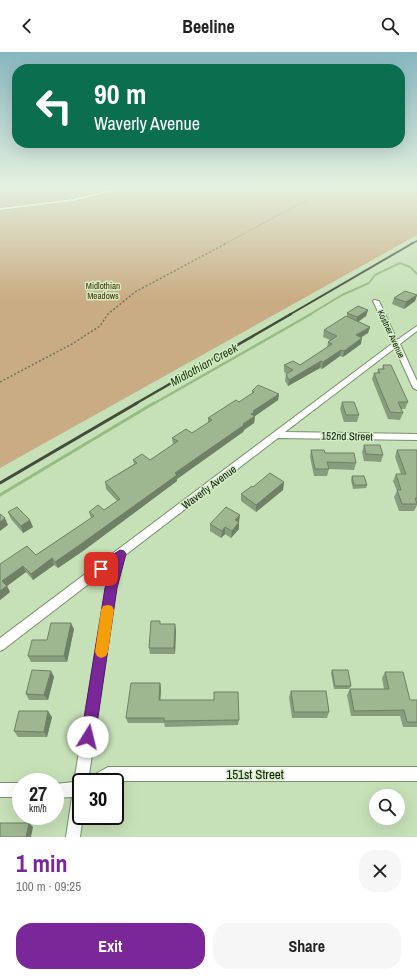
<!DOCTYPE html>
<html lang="en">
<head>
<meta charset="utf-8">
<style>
	:root { --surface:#fff; --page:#f6f6f6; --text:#222; --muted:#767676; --accent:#7a2899 }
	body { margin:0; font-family:"Archivo Narrow",sans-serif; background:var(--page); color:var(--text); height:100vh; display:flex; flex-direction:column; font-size:15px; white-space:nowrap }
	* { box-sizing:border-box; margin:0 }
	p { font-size:13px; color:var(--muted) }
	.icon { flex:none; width:22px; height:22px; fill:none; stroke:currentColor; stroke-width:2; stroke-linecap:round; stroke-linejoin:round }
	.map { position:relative; height:785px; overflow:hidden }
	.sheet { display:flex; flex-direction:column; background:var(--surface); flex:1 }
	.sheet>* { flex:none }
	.guide { position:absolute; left:12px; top:12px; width:393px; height:84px; border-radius:16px; box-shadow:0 4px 16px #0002; background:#0b6e4f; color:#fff; overflow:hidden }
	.buttons { position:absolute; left:369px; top:737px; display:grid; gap:8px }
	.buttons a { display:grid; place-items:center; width:36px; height:36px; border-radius:50%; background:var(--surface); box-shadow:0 4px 16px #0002; font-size:20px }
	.speed { position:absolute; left:12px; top:721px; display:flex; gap:8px; font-size:20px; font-weight:700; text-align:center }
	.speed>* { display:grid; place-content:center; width:52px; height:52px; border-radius:50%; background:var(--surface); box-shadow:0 4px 16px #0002; line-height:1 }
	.speed small { font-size:10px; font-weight:400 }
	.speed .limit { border:2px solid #111; border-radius:6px; background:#fff; color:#111 }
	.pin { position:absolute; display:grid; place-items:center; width:34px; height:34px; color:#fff; margin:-17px; border-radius:8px; box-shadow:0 2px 6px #0006 }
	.me { position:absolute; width:44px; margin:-22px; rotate:9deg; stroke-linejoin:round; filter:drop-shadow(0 0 3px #0008) }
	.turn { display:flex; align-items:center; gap:14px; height:84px; padding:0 16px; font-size:18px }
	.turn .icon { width:52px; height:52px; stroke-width:2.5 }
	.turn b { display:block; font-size:28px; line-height:34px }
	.round { display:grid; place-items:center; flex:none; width:42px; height:42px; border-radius:16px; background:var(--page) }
	.headline { display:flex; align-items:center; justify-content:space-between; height:68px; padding:0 16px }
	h1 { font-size:24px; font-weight:700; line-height:30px; color:var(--accent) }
	.button { display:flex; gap:8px; margin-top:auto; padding:8px 16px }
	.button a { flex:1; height:46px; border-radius:16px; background:var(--accent); color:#fff; font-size:16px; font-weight:700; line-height:46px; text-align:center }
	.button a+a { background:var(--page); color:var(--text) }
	header { display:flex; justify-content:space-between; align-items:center; height:52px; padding:0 16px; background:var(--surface); font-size:18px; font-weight:700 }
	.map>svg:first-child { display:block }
	.green { fill:#caac84 }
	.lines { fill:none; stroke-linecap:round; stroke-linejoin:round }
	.stream-far2 { stroke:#97bc82; stroke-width:2 }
	.stream-far1 { stroke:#97bc82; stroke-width:2.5 }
	.stream { stroke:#97bc82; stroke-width:3 }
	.lane-casing { stroke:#78906b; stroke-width:3 }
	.street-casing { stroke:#78906b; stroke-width:2 }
	.path-far1 { stroke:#67785e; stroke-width:1; stroke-dasharray:1.5 1.5; stroke-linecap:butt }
	.path { stroke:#67785e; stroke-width:1.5; stroke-dasharray:2 2; stroke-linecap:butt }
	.lane { stroke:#fff; stroke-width:2 }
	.street { fill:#fff; fill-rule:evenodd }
	.rail-far3 { stroke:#404d39; stroke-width:1.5 }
	.rail-far2 { stroke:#404d39; stroke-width:2 }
	.rail-far1 { stroke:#404d39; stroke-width:2.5 }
	.rail { stroke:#404d39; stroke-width:3 }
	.wall { fill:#889d7d }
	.shaded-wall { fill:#6f8066 }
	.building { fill:#9eb791; stroke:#6f8066 }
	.route { fill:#7a2899; stroke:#4f1a63 }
	.slow { fill:#f59e0b }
	.labels { text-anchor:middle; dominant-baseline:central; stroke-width:3; stroke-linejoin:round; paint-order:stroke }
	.far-park-label { font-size:9px; fill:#4c3000; stroke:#d3edc5 }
	.far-street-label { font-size:9px; fill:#141d0f; stroke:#d3edc5 }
	.street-label { font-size:11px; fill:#141d0f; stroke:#d3edc5 }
	.water-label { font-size:12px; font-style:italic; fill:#1f370e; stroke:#d3edc5 }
	.near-street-label { font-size:13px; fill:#141d0f; stroke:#d3edc5 }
</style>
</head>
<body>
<header><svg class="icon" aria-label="back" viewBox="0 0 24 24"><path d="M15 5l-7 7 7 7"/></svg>Beeline<svg class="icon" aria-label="search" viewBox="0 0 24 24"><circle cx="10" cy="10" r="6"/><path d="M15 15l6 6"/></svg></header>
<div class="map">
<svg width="417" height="785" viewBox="0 0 417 785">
	<rect width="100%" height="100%" fill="#c6e0b8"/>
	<polygon class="green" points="0,136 417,136 417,183 0,416"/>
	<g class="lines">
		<polyline class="stream-far2" points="309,263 342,243 369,231 375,223 400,211 410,215 417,222"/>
		<polyline class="stream-far1" points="153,352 311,262"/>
		<polyline class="stream" points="0,443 154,351"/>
		<g class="lane-casing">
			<polyline id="lane" points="0,157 73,148 123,136"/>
		</g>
		<g class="street-casing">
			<g id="street">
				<polygon points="374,248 379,249 397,288 417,274 417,279 400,292 417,329 417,338 413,336 395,296 285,380 417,382 417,388 278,386 124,504 116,536 88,730 81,730 81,764 83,764 80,785 66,785 72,745 55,746 55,732 74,730 106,536 112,514 4,597 0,599 0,586 393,291 373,249"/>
				<polygon points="108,715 417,715 417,729 110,729 108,730 88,730 90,725"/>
				<rect x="0" y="731" width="21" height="14"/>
			</g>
		</g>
		<polyline class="path-far1" points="225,192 312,145 325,136"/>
		<polyline class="path" points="0,330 72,292 100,274 108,262 135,240 227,191"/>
		<use href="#lane" class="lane"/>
		<use href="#street" class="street"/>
		<polyline class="rail-far3" points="411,192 417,189"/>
		<polyline class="rail-far2" points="289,263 413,191"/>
		<polyline class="rail-far1" points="135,352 291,262"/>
		<polyline class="rail" points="0,431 137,351"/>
	</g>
	<g class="wall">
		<polygon points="417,243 415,249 404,257 392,252 394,246"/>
		<polygon points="368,258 366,264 358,270 370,275 368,281 361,285 361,292 343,305 340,304 322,317 320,316 288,334 285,329 286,322 287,322 284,320 284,313 300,313 327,296 328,290 330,288 323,285 324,278 347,265 347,261"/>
		<polygon points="383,313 408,350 405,357 401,357 403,361 400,368 388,367 372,327 374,321 377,321 378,317 382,317"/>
		<polygon points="252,339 279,342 278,348 255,364 254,371 244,378 243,380 177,427 177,429 83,499 58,516 54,513 33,528 26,520 7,534 10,540 0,548 0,512 36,503 91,466 89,460 104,458 117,449 106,437 105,430 134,412 133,408 150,408 173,393 172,386 192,381 208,371 208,366 239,350 252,342"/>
		<polygon points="342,350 359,363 357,370 344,370 340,357"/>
		<polygon points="364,393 383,403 381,410 364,409 362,400"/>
		<polygon points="311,398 325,401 356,411 354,418 329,417 327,424 314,424 310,405"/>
		<polygon points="397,398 417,398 417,453 414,459 399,459 394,445 397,439 393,429 396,422 401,422 395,405"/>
		<polygon points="352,424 367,433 366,436 353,437 351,428"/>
		<polygon points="284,430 283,438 256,460 241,449 241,442 253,435"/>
		<polygon points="8,460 33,475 23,481 11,467"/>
		<polygon points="239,470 239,477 231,486 225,482 221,486 210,479 210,472"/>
		<polygon points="160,569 160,572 176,578 175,602 150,602 149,596"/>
		<polygon points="74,577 67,610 31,610 28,604 47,588"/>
		<polygon points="332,618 351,634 349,637 334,637 331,621"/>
		<polygon points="51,619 54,625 48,648 29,648 26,642"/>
		<polygon points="385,620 410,648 417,648 417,675 403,675 400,664 351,664 347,643 350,637 384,637 382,626"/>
		<polygon points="160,631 161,637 160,648 239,668 238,673 165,675 164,671 128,671 126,666"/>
		<polygon points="291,639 329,660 327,666 292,666 289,645"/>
		<polygon points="52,665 47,685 18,685 14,679"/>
	</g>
	<g class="shaded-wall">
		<polygon points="417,243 415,249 404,257 406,250"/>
		<polygon points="368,258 366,264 356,271 357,265"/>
		<polygon points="370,275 368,281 354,290 356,283"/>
		<polygon points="362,286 361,292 343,305 344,299"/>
		<polygon points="341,298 340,304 322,317 323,310"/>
		<polygon points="321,309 320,316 288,334 289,328"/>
		<polygon points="279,342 278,348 255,364 254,371 244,378 243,380 177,427 177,429 83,499 58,516 55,510 175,421 243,372 253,359"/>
		<polygon points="284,430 283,438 256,460 256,453"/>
		<polygon points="240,463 239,470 235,475 235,468"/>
		<polygon points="5,466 8,473 0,479 0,470"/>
		<polygon points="30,468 33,475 23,481 21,474"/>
		<polygon points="239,470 239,477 231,486 232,479"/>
		<polygon points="225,475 225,482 221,486 222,479"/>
		<polygon points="52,506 54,513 33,528 31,522"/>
		<polygon points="23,514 26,520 7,534 10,540 0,548 0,539 2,529"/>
		<polygon points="71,571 74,577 67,610 64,604"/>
		<polygon points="175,572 176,578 175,602 174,596"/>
		<polygon points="51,619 54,625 48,648 44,643"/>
		<polygon points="160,631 161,637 160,653 159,648"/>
		<polygon points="48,659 52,665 47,685 44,680"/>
		<polygon points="29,771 33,775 31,785 26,785"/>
	</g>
	<g class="building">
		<polygon points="405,239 417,243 406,250 394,246"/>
		<polygon points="358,254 368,258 357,265 347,261"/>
		<polygon points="346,264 370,275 356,283 362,286 344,299 341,298 323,310 321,309 289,328 286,322 293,318 284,313 293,309 300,313 332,292 328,290 337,284 324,278"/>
		<polygon points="383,313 391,313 408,350 398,350 403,361 390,360 379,334 374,321 380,321 378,317 384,317"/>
		<polygon points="258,333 279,342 253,359 255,360 251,362 255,364 243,372 244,373 175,421 177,423 81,492 55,510 52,506 31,522 23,514 2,529 7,534 0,539 0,512 27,494 36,503 94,464 89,460 98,453 104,458 120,447 105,430 137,411 133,408 142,402 150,408 178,389 172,386 186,377 192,381 212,368 208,366 236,348 239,350 254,340 252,339"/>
		<polygon points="342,350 354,350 359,363 346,363"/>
		<polygon points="364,393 380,393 383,403 366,402"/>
		<polygon points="311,398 324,398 325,401 354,401 356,411 327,410 329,417 315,417"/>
		<polygon points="397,398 417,398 417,446 415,446 417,452 402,452 397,438 401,438 396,422 406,422"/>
		<polygon points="270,421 284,430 256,453 241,442 252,434 253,435"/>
		<polygon points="352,424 364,424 367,433 354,433"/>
		<polygon points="17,455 30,468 21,474 8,460"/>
		<polygon points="226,455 240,463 235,468 239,470 232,479 225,475 222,479 210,472"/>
		<polygon points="0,462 5,466 0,470"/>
		<polygon points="151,569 160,569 160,572 175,572 174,596 149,596"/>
		<polygon points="51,571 71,571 64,604 28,604 32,588 47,588"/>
		<polygon points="32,618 51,619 44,643 26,642"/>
		<polygon points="332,618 348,618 351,634 335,634"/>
		<polygon points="385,620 403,620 410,648 417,648 417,670 407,670 404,658 354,659 350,637 389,637"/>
		<polygon points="131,631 160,631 159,648 214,648 214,640 238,640 239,668 164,669 164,666 126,666"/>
		<polygon points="291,639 326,639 329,660 294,660"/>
		<polygon points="19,659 48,659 44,680 14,679"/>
		<polygon points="0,771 29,771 26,785 0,785"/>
	</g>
	<linearGradient id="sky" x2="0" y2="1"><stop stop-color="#87b7bf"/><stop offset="0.55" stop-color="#e5f1df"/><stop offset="1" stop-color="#e5f1df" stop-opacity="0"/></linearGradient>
	<rect width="417" height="246" fill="url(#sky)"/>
	<polygon class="route" points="120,498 124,499 126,502 117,536 95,685 93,690 88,693 83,690 81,685 105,536 111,516 101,522 97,520 95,517 97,513"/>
	<polygon class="slow" points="108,553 112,554 114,558 108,600 106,604 101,606 97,604 95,600 101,558 103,554"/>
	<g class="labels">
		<g class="far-park-label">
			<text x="103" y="234">Midlothian<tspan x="103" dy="10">Meadows</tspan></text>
		</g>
		<g class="far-street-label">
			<text transform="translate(391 282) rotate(65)">Kostner Avenue</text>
		</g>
		<g class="street-label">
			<text transform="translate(347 384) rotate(1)">152nd Street</text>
			<text transform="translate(209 435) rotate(-37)">Waverly Avenue</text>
		</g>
		<g class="water-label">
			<text transform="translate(204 313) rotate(-29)">Midlothian Creek</text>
		</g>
		<g class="near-street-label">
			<text x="255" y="722">151st Street</text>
		</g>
	</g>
</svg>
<div class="buttons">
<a><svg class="icon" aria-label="search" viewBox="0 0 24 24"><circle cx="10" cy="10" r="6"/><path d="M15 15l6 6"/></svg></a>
</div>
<div class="speed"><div>27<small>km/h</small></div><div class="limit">30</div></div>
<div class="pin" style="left:101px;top:517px;background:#d93025"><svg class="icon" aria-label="arrive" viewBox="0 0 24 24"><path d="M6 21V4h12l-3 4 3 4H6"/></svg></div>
<svg class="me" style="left:88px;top:685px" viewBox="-20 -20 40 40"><circle r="19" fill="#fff"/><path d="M0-13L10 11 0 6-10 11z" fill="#7a2899"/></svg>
<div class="guide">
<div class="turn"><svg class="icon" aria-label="left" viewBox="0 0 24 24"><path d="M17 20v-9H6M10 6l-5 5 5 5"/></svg><div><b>90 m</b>Waverly Avenue</div></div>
</div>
</div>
<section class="sheet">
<div class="headline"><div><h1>1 min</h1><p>100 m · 09:25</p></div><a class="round"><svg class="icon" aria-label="close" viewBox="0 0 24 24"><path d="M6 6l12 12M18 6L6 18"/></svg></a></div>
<div class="button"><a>Exit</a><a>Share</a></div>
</section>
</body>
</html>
